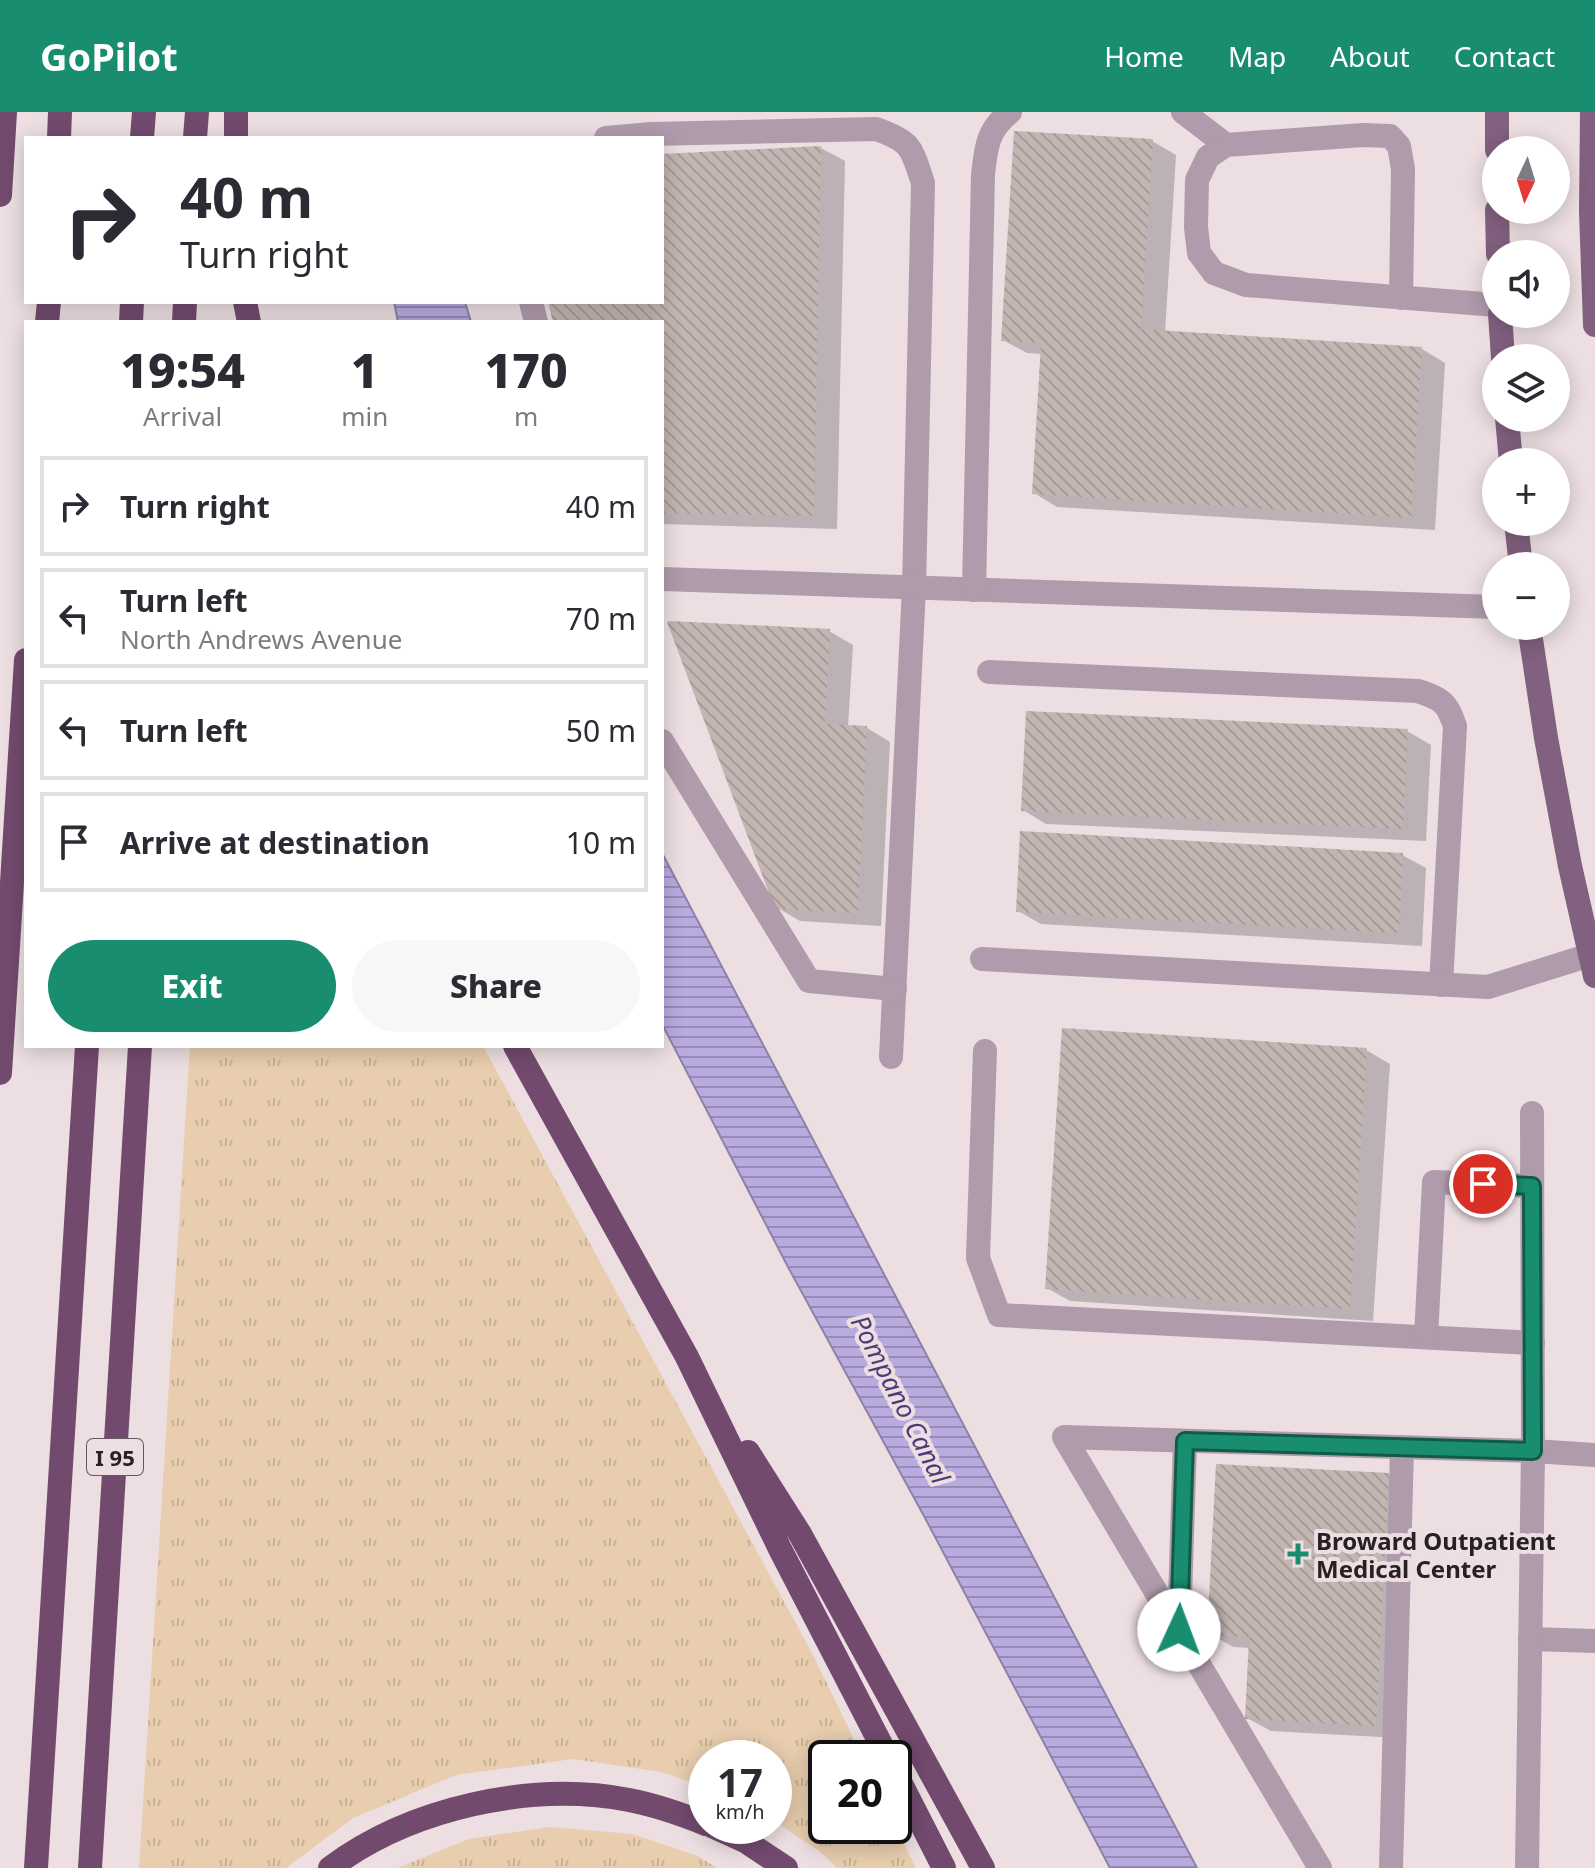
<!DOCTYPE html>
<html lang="en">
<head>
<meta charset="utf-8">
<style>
	:root { --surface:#fff; --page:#f7f7f7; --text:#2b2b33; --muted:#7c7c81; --line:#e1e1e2; --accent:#188d6f }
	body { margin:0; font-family:"Noto Sans",sans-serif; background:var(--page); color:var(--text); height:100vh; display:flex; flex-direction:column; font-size:30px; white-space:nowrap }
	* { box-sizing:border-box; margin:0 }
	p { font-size:26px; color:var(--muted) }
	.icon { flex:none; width:44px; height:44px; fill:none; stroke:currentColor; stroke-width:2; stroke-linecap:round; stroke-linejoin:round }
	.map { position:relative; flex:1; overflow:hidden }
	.panel { position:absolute; left:24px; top:208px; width:640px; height:728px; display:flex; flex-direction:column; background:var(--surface); border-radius:0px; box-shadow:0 4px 20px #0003 }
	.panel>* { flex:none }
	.top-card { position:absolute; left:24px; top:24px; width:640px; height:168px; border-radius:0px; box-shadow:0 4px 20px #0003; background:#fff; color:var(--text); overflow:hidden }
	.needle { width:52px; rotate:184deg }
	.fabs { position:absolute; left:1482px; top:24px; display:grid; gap:16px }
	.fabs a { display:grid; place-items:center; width:88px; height:88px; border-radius:50%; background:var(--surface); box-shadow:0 4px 20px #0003; font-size:40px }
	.speed { position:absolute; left:688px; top:1628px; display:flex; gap:16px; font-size:40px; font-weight:700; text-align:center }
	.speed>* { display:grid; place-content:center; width:104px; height:104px; border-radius:50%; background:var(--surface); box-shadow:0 4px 20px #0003; line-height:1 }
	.speed small { font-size:20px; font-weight:400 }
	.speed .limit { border:4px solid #111; border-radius:12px; background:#fff; color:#111 }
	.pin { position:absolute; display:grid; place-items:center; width:68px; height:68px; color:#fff; margin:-34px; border:4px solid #fff; border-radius:50%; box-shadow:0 2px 8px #0007 }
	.me { position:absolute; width:88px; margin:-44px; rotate:2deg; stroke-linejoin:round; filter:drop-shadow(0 0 6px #0008) }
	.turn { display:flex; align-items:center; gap:28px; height:168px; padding:0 24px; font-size:36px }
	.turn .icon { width:104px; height:104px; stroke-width:2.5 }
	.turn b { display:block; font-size:56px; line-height:68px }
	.eta { display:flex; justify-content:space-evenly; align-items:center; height:136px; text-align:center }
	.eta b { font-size:48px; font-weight:800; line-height:56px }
	.action { display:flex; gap:16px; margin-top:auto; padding:16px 24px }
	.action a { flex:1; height:92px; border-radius:48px; background:var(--accent); color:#fff; font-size:32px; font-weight:800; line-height:92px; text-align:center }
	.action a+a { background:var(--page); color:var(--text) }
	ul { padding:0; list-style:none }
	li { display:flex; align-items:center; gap:24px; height:100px; margin:0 16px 12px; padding:0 8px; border:4px solid var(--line); border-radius:0px }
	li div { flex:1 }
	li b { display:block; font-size:30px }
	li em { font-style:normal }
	header { display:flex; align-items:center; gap:48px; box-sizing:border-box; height:112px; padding:0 40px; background:var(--accent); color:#fff }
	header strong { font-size:38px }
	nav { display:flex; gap:44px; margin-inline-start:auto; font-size:28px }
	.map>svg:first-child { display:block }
	.grass { fill:url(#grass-tufts) }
	.water { fill:url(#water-rules); stroke:#8d82a7; stroke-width:2 }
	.shadow { fill:#0003 }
	.building { fill:url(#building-back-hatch) }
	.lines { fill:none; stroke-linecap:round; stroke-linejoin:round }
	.minor { stroke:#af9bac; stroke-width:24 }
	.major { stroke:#82607f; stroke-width:24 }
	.highway { stroke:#724a6e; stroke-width:24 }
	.route-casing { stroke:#105c48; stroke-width:20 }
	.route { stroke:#188d6f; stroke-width:14 }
	.poi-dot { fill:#188d6f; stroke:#ecdee1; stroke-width:3 }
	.labels { text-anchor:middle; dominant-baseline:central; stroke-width:8; stroke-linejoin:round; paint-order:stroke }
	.shield { fill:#ecdee1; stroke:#625a5c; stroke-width:2 }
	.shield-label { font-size:22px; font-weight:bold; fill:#272123 }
	.poi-label { font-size:24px; font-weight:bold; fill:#272123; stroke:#ecdee1; text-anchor:start }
	.water-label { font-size:26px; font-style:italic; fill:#4f3a79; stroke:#ecdee1 }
</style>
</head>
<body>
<header>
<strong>GoPilot</strong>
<nav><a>Home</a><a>Map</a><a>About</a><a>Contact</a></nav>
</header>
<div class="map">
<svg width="1595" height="1756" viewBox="0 0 1595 1756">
	<defs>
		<pattern id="grass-tufts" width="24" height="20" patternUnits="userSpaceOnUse" patternTransform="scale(2)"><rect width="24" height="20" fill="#e8cdae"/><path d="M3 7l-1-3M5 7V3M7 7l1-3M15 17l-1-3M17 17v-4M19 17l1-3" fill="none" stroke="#c7b095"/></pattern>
		<pattern id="water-rules" width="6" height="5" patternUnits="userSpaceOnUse" patternTransform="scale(2)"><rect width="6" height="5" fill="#b9abe0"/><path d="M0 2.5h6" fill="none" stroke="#968bb5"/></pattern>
		<pattern id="building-back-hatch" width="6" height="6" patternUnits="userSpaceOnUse" patternTransform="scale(2)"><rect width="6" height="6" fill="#c3b5b1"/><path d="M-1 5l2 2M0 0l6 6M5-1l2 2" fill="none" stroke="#a89b98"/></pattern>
	</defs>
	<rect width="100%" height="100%" fill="#ecdee1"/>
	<g class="grass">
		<polygon points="190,934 483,934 813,1543 863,1646 826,1646 826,1714 894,1714 894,1711 916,1756 837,1756 819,1739 774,1709 774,1646 706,1646 706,1676 662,1660 573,1647 456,1663 353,1706 286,1756 139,1756"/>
		<polygon points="549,1715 632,1722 698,1744 717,1756 397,1756 469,1727"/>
	</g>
	<g class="water">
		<polygon points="394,190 465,190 471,210 398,210"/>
		<polygon points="662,741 1197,1756 1110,1756 924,1404 788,1155 662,912"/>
	</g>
	<g class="shadow">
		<polygon points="1152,29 1176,43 1165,221 1422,237 1445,251 1435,418 1057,395 1034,381 1042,242 1027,241 1003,228"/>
		<polygon points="821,36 845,49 837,417 662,412 662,210 555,210 550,190 662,190 662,44"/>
		<polygon points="829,519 853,533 848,615 867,616 890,630 881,814 800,809 776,795"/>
		<polygon points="1407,619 1431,633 1426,729 1046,712 1023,698"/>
		<polygon points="1402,743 1426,756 1422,834 1041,812 1018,799"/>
		<polygon points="1366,938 1390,952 1373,1209 1070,1189 1047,1176"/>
		<polygon points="1388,1363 1412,1377 1399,1626 1271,1619 1247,1606 1250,1536 1233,1535 1209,1521"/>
	</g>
	<g class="building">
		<polygon points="1014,19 1153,27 1141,217 1422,235 1411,406 1032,382 1041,231 1001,229"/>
		<polygon points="821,34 814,404 662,401 662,210 553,210 548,190 662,190 662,42"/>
		<polygon points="670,509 830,517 825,612 867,614 858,801 775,797 667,510"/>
		<polygon points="1026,599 1408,617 1403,717 1021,699"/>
		<polygon points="1020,719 1403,741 1399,821 1016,800"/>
		<polygon points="1062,916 1367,936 1350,1197 1045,1177"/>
		<polygon points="1216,1352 1389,1361 1376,1614 1245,1607 1249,1525 1207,1523"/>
	</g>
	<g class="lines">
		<g class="minor">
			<polyline points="1183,0 1226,33"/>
			<path d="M606,26L651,22L876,17C913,30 911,36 923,71L914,476L891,945"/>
			<polyline points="1401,186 1403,57 1399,34 1390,24 1363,23 1226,33 1208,45 1197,68 1196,115 1199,141 1214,161 1246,173 1496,193"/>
			<polyline points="531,190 536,210"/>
			<polyline points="662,467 1496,495"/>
			<path d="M974,478L983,63C986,36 987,18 1010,0"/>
			<path d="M989,560L1418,579C1442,587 1447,590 1455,614L1441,873"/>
			<polyline points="662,629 809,869 895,877"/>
			<polyline points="982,847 1488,875 1590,843"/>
			<polyline points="985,939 978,1146 999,1203 1533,1231"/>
			<polyline points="1426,1225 1434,1070 1532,1074"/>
			<polyline points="1179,1518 1185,1329"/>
			<polyline points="1530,1527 1595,1529"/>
			<polyline points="1320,1756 1064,1325 1533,1339 1595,1343"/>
			<polyline points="1391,1756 1402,1335"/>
			<polyline points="1527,1756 1533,1339 1532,1001"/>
		</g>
		<g class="major">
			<polyline points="1497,0 1497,38"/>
			<polyline points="1592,0 1591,99 1595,213"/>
			<polyline points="1497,98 1498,142"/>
			<polyline points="1500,202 1503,246"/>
			<polyline points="1507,306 1511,350"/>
			<polyline points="1516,410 1521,454"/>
			<polyline points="1529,514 1546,626 1570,754 1595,864"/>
		</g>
		<g class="highway">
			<polyline points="236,0 236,26"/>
			<polyline points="59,26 60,0"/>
			<polyline points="142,26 144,0"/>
			<polyline points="195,26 197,0"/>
			<polyline points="0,83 5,0"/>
			<polyline points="245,190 249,210"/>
			<polyline points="47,210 49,190"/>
			<polyline points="131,210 132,190"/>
			<polyline points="184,210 185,190"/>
			<polyline points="515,934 687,1245 780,1437 888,1646"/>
			<polyline points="0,961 26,548"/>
			<polyline points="748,1340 800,1422 983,1756"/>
			<polyline points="894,1658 944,1756"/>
			<polyline points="712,1714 745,1729 786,1756"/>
			<polyline points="36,1756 87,934"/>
			<polyline points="90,1756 140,934"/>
			<path d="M330,1756C410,1696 531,1669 629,1688C655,1693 681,1702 706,1712"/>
		</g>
	</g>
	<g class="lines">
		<g class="route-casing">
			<polyline id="route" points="1179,1518 1185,1329 1533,1339 1532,1074 1483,1072"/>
		</g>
		<use href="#route" class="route"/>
	</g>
	<path class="poi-dot" d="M1294 1430h8v8h8v8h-8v8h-8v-8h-8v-8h8z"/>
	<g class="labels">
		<rect class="shield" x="87" y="1327" width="56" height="36" rx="6"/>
		<g class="shield-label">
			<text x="115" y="1345">I 95</text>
		</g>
		<g class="poi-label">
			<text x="1316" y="1428">Broward Outpatient<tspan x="1316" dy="28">Medical Center</tspan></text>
		</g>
		<g class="water-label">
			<text transform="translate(901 1287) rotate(63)">Pompano Canal</text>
		</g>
	</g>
</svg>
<div class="fabs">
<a><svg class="needle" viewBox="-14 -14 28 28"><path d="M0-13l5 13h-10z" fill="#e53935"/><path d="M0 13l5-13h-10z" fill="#7c7c81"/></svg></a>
<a><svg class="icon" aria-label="sound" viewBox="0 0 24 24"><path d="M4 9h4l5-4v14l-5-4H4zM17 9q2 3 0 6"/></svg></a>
<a><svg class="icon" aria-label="layers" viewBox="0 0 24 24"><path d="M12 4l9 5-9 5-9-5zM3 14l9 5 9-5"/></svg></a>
<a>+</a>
<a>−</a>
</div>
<div class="speed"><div>17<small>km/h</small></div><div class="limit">20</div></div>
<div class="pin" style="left:1483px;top:1072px;background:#d93025"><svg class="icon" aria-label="arrive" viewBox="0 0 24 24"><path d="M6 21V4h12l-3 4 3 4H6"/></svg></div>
<svg class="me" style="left:1179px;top:1518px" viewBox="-20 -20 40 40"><circle r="19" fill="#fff"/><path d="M0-13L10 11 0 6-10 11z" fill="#188d6f"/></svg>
<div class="top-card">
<div class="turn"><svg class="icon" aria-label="right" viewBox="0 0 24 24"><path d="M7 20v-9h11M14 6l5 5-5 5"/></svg><div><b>40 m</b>Turn right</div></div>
</div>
<section class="panel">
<div class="eta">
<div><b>19:54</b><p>Arrival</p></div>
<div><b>1</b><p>min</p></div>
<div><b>170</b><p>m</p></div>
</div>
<ul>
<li><svg class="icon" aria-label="right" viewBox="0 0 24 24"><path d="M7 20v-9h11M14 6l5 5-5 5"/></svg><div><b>Turn right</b></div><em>40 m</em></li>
<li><svg class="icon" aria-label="left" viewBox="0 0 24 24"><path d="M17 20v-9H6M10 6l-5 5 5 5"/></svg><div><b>Turn left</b><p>North Andrews Avenue</p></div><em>70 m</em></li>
<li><svg class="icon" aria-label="left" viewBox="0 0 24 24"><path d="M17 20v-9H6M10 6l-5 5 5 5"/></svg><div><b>Turn left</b></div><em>50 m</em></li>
<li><svg class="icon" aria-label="arrive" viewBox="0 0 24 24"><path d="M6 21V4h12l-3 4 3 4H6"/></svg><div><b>Arrive at destination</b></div><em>10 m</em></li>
</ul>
<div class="action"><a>Exit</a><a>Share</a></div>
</section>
</div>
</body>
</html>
